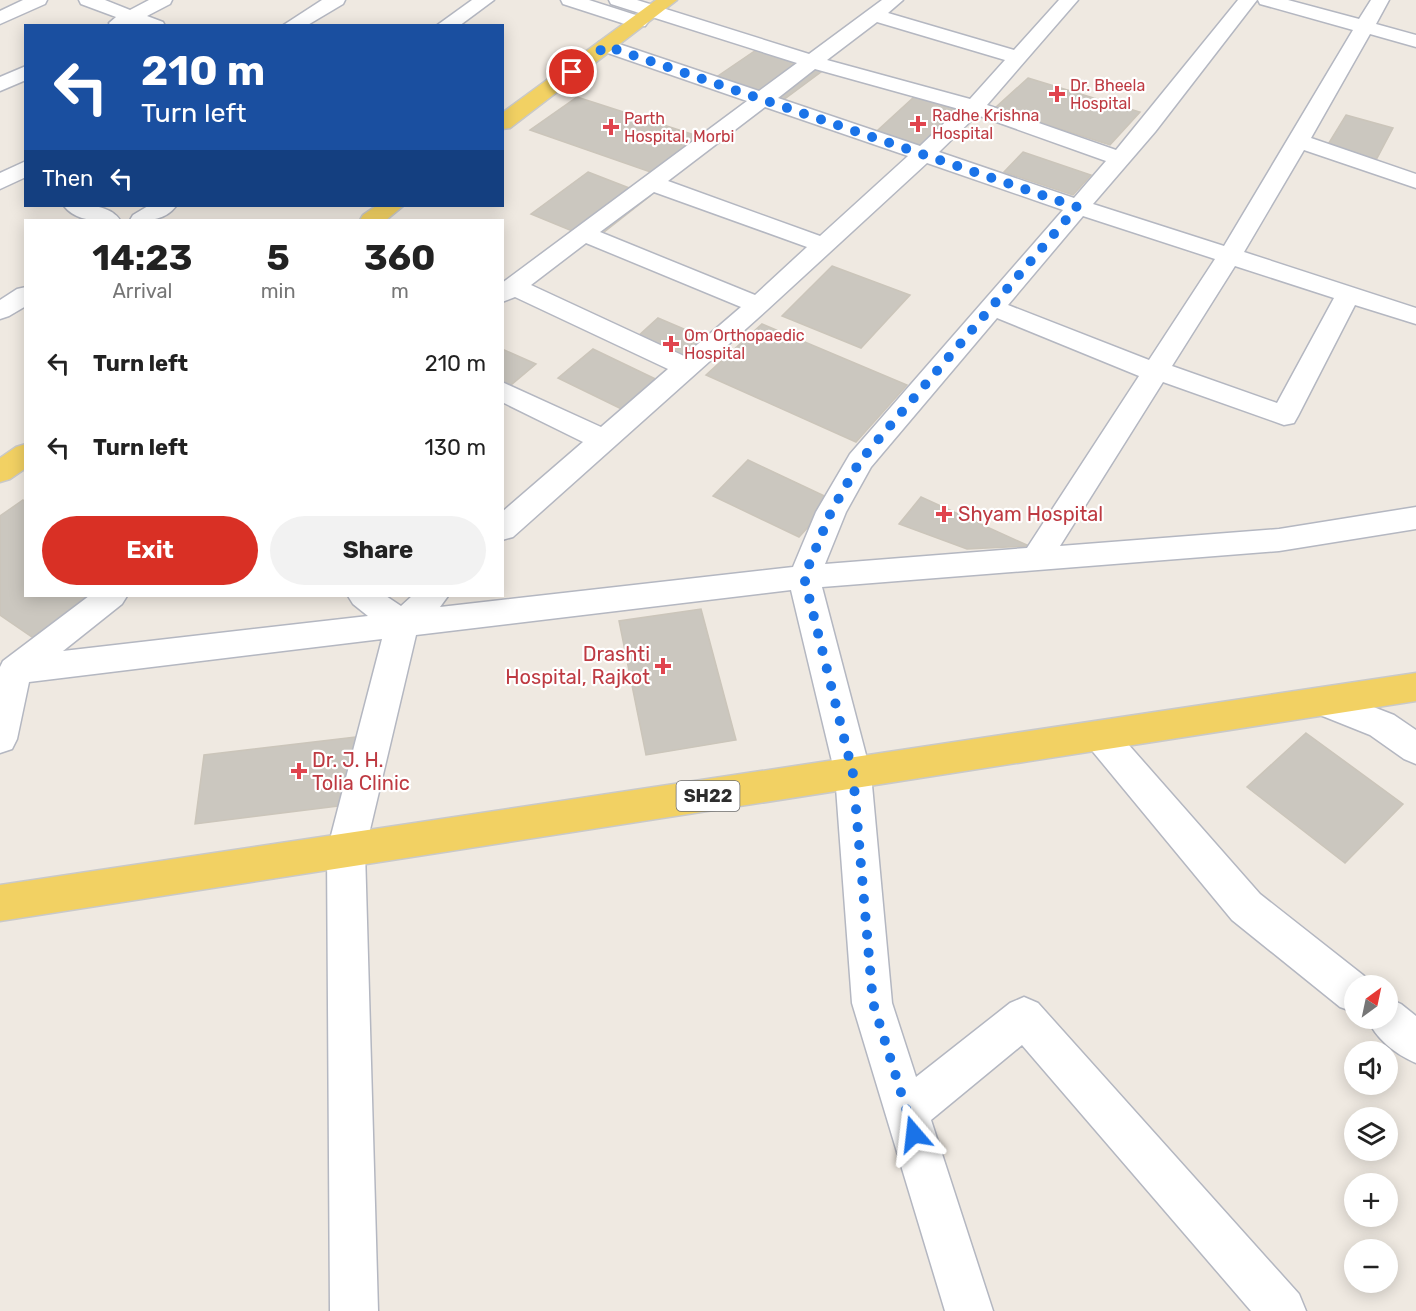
<!DOCTYPE html>
<html lang="en">
<head>
<meta charset="utf-8">
<style>
	:root { --surface:#fff; --page:#f2f2f2; --text:#222; --muted:#767676; --accent:#d93025 }
	body { margin:0; font-family:Rubik,sans-serif; background:var(--page); color:var(--text); height:100vh; display:flex; flex-direction:column; font-size:22px; white-space:nowrap }
	* { box-sizing:border-box; margin:0 }
	p { font-size:20px; color:var(--muted) }
	.icon { flex:none; width:33px; height:33px; fill:none; stroke:currentColor; stroke-width:2; stroke-linecap:round; stroke-linejoin:round }
	.map { position:relative; flex:1; overflow:hidden }
	.side { position:absolute; left:24px; top:219px; width:480px; height:378px; display:flex; flex-direction:column; background:var(--surface); border-radius:0px; box-shadow:0 3px 15px #0003 }
	.side>* { flex:none }
	.top-card { position:absolute; left:24px; top:24px; width:480px; height:183px; border-radius:0px; box-shadow:0 3px 15px #0003; background:#1a4fa0; color:#fff; overflow:hidden }
	.needle { width:39px; rotate:33deg }
	.controls { position:absolute; left:1344px; top:975px; display:grid; gap:12px }
	.controls a { display:grid; place-items:center; width:54px; height:54px; border-radius:50%; background:var(--surface); box-shadow:0 3px 15px #0003; font-size:30px }
	.pin { position:absolute; display:grid; place-items:center; width:51px; height:51px; color:#fff; margin:-26px; border:3px solid #fff; border-radius:50%; box-shadow:0 2px 6px #0007 }
	.me { position:absolute; width:66px; margin:-33px; rotate:343deg; stroke-linejoin:round; filter:drop-shadow(0 0 4px #0008) }
	.turn { display:flex; align-items:center; gap:21px; height:126px; padding:0 18px; font-size:27px }
	.turn .icon { width:78px; height:78px; stroke-width:2.5 }
	.turn b { display:block; font-size:42px; line-height:51px }
	.then { display:flex; align-items:center; height:57px; padding:0 18px; background:#0003; gap:12px; font-size:22px }
	.eta { display:flex; justify-content:space-evenly; align-items:center; height:102px; text-align:center }
	.eta b { font-size:36px; font-weight:700; line-height:42px }
	.button { display:flex; gap:12px; margin-top:auto; padding:12px 18px }
	.button a { flex:1; height:69px; border-radius:36px; background:var(--accent); color:#fff; font-size:24px; font-weight:700; line-height:69px; text-align:center }
	.button a+a { background:var(--page); color:var(--text) }
	ul { padding:0; list-style:none }
	li { display:flex; align-items:center; gap:18px; height:84px; padding:0 18px }
	li div { flex:1 }
	li b { display:block; font-size:22px }
	li em { font-style:normal }
	.map>svg:first-child { display:block }
	.building { fill:#cbc7bf; stroke:#cbc5ba; stroke-width:1.5 }
	.lines { fill:none; stroke-linecap:round; stroke-linejoin:round }
	.minor-casing { stroke:#b4b7c1; stroke-width:3 }
	.major-casing { stroke:#c9c9c9; stroke-width:3 }
	.minor { fill:#fff; fill-rule:evenodd }
	.major { fill:#f2d163; fill-rule:evenodd }
	.route { stroke:#1a73e8; stroke-width:10; stroke-dasharray:0 18 }
	.health-dot { fill:#e0444e; stroke:#fff; stroke-width:2 }
	.labels { text-anchor:middle; dominant-baseline:central; stroke-width:4.5; stroke-linejoin:round; paint-order:stroke }
	.far-health-label { font-size:16px; fill:#be3a42; stroke:#fff; text-anchor:start }
	.shield { fill:#fff; stroke:#6d6d6d; stroke-width:1.5 }
	.shield-label { font-size:18px; font-weight:bold; fill:#2e2e2e }
	.health-label { font-size:20px; fill:#be3a42; stroke:#fff; text-anchor:start }
</style>
</head>
<body>
<div class="map">
<svg width="1416" height="1311" viewBox="0 0 1416 1311">
	<rect width="100%" height="100%" fill="#efe9e1"/>
	<g class="building">
		<polygon points="759,48 825,69 782,101 715,78"/>
		<polygon points="1028,78 1140,112 1110,145 995,108"/>
		<polygon points="915,96 963,111 926,147 877,131"/>
		<polygon points="577,97 701,137 656,174 530,130"/>
		<polygon points="1346,115 1393,128 1376,160 1327,146"/>
		<polygon points="1023,152 1091,175 1073,195 1004,172"/>
		<polygon points="588,172 650,196 594,240 531,214"/>
		<polygon points="832,266 910,295 861,348 782,316"/>
		<polygon points="658,318 724,346 692,377 625,348"/>
		<polygon points="762,324 907,385 856,442 706,375"/>
		<polygon points="502,349 536,364 505,390 502,389"/>
		<polygon points="593,349 668,385 634,415 558,378"/>
		<polygon points="748,460 833,500 799,537 713,496"/>
		<polygon points="921,497 1029,546 967,549 899,524"/>
		<polygon points="23,500 26,502 26,596 93,596 35,639 0,615 0,516"/>
		<polygon points="701,609 736,740 646,755 619,621"/>
		<polygon points="1306,733 1403,804 1345,863 1247,787"/>
		<polygon points="372,735 370,802 195,824 204,755"/>
	</g>
	<g class="lines">
		<g class="minor-casing">
			<g id="minor">
				<polygon points="23,0 47,0 45,4 0,24 0,11"/>
				<polygon points="79,0 105,0 130,10 149,0 172,0 170,4 147,16 163,22 165,26 132,24 111,26 109,23 116,17 81,4"/>
				<polygon points="322,0 345,0 343,4 306,26 282,26"/>
				<polygon points="472,0 494,0 459,26 436,26"/>
				<polygon points="561,0 589,0 645,18 648,22 645,26 631,26 563,4"/>
				<path d="M609,0H637L809,54L882,0H903L888,13L1014,50L1059,0H1078L987,105L1116,150L1238,0H1257L1155,132L1093,204L1224,246L1353,30L1260,4L1258,0H1288L1359,19L1371,0H1389L1376,24L1416,35V47L1370,34L1311,138L1416,174V188L1304,150L1244,252L1416,308V324L1355,305L1298,416L1294,423L1284,425L1163,382L1060,546L1279,529L1416,507V529L1279,551L822,587L871,774L892,1003L916,1077L1010,1003L1024,997L1038,1003L1299,1294L1306,1311H1251L1022,1045L931,1120L993,1311H945L852,1003L835,774L791,590L416,635L365,851L378,1311H330L327,851L382,639L29,682L17,739L12,749L0,753V667L3,661L89,596H127L122,604L63,651L368,616L353,604L348,596H386L401,606L412,596H448L440,607L793,567L816,512L850,454L1063,210L927,163L767,310L513,537L502,540V512L583,442L502,402V382L601,427L668,369L515,297L502,302V283L747,101L599,50L596,46L599,42H613L759,91L797,63L611,4ZM877,22L1005,60L970,99L827,60ZM815,69L959,109L920,146L778,98ZM765,107L908,156L820,236L668,181ZM977,115L1106,161L1074,198L939,152ZM654,192L807,247L755,295L600,232ZM1083,216L1215,259L1149,360L1008,305ZM586,243L741,307L684,356L531,285ZM1235,266L1334,298L1277,403L1172,366ZM997,318L1139,376L1027,548L825,564L846,512L871,467Z"/>
				<polygon points="26,66 26,80 0,91 0,77"/>
				<polygon points="26,161 26,177 0,189 0,173"/>
				<path d="M64,206C82,204 109,204 120,220C102,222 76,222 64,206Z"/>
				<path d="M148,206H176C164,222 147,220 130,220L133,215Z"/>
				<polygon points="26,287 26,306 9,316 0,319 0,300 17,289"/>
				<polygon points="1327,689 1394,715 1416,730 1416,764 1404,759 1370,735 1315,713 1310,703 1315,693"/>
				<polygon points="1101,723 1113,727 1260,894 1368,979 1371,986 1354,986 1354,1012 1340,1007 1232,920 1089,747 1084,737 1089,727"/>
				<path d="M1388,998L1401,1004L1416,1016V1063C1395,1054 1376,1039 1367,1018H1388Z"/>
			</g>
		</g>
		<g class="major-casing">
			<g id="major">
				<polygon points="656,0 677,0 510,128 502,129 502,113"/>
				<polygon points="376,206 403,206 386,220 360,220 363,215"/>
				<polygon points="26,444 26,468 10,479 0,482 0,458 16,447"/>
				<polygon points="1416,673 1416,701 0,921 0,885"/>
			</g>
		</g>
		<use href="#minor" class="minor"/>
		<use href="#major" class="major"/>
	</g>
	<g class="lines">
		<polyline class="route" points="572,72 606,46 1077,207 860,461 831,512 804,577 853,774 873,1003 914,1134"/>
	</g>
	<g class="health-dot">
		<path d="M1054 85h6v6h6v6h-6v6h-6v-6h-6v-6h6z"/>
		<path d="M915 115h6v6h6v6h-6v6h-6v-6h-6v-6h6z"/>
		<path d="M608 118h6v6h6v6h-6v6h-6v-6h-6v-6h6z"/>
		<path d="M668 335h6v6h6v6h-6v6h-6v-6h-6v-6h6z"/>
		<path d="M941 505h6v6h6v6h-6v6h-6v-6h-6v-6h6z"/>
		<path d="M660 657h6v6h6v6h-6v6h-6v-6h-6v-6h6z"/>
		<path d="M296 762h6v6h6v6h-6v6h-6v-6h-6v-6h6z"/>
	</g>
	<g class="labels">
		<g class="far-health-label">
			<text x="1070" y="85">Dr. Bheela<tspan x="1070" dy="18">Hospital</tspan></text>
			<text x="932" y="115">Radhe Krishna<tspan x="932" dy="18">Hospital</tspan></text>
			<text x="624" y="118">Parth<tspan x="624" dy="18">Hospital, Morbi</tspan></text>
			<text x="684" y="335">Om Orthopaedic<tspan x="684" dy="18">Hospital</tspan></text>
		</g>
		<rect class="shield" x="676.5" y="781" width="63" height="30" rx="4.5"/>
		<g class="shield-label">
			<text x="708" y="796">SH22</text>
		</g>
		<g class="health-label">
			<text x="958" y="514">Shyam Hospital</text>
			<text x="650" y="654" text-anchor="end">Drashti<tspan x="650" dy="23">Hospital, Rajkot</tspan></text>
			<text x="312" y="760">Dr. J. H.<tspan x="312" dy="23">Tolia Clinic</tspan></text>
		</g>
	</g>
</svg>
<div class="controls">
<a><svg class="needle" viewBox="-14 -14 28 28"><path d="M0-13l5 13h-10z" fill="#e53935"/><path d="M0 13l5-13h-10z" fill="#767676"/></svg></a>
<a><svg class="icon" aria-label="sound" viewBox="0 0 24 24"><path d="M4 9h4l5-4v14l-5-4H4zM17 9q2 3 0 6"/></svg></a>
<a><svg class="icon" aria-label="layers" viewBox="0 0 24 24"><path d="M12 4l9 5-9 5-9-5zM3 14l9 5 9-5"/></svg></a>
<a>+</a>
<a>−</a>
</div>
<div class="pin" style="left:572px;top:72px;background:#d93025"><svg class="icon" aria-label="arrive" viewBox="0 0 24 24"><path d="M6 21V4h12l-3 4 3 4H6"/></svg></div>
<svg class="me" style="left:914px;top:1134px" viewBox="-20 -20 40 40"><path d="M0-17L14 15 0 8-14 15z" fill="#1a73e8" stroke="#fff" stroke-width="4"/></svg>
<div class="top-card">
<div class="turn"><svg class="icon" aria-label="left" viewBox="0 0 24 24"><path d="M17 20v-9H6M10 6l-5 5 5 5"/></svg><div><b>210 m</b>Turn left</div></div>
<div class="then">Then<svg class="icon" aria-label="left" viewBox="0 0 24 24"><path d="M17 20v-9H6M10 6l-5 5 5 5"/></svg></div>
</div>
<section class="side">
<div class="eta">
<div><b>14:23</b><p>Arrival</p></div>
<div><b>5</b><p>min</p></div>
<div><b>360</b><p>m</p></div>
</div>
<ul>
<li><svg class="icon" aria-label="left" viewBox="0 0 24 24"><path d="M17 20v-9H6M10 6l-5 5 5 5"/></svg><div><b>Turn left</b></div><em>210 m</em></li>
<li><svg class="icon" aria-label="left" viewBox="0 0 24 24"><path d="M17 20v-9H6M10 6l-5 5 5 5"/></svg><div><b>Turn left</b></div><em>130 m</em></li>
</ul>
<div class="button"><a>Exit</a><a>Share</a></div>
</section>
</div>
</body>
</html>
